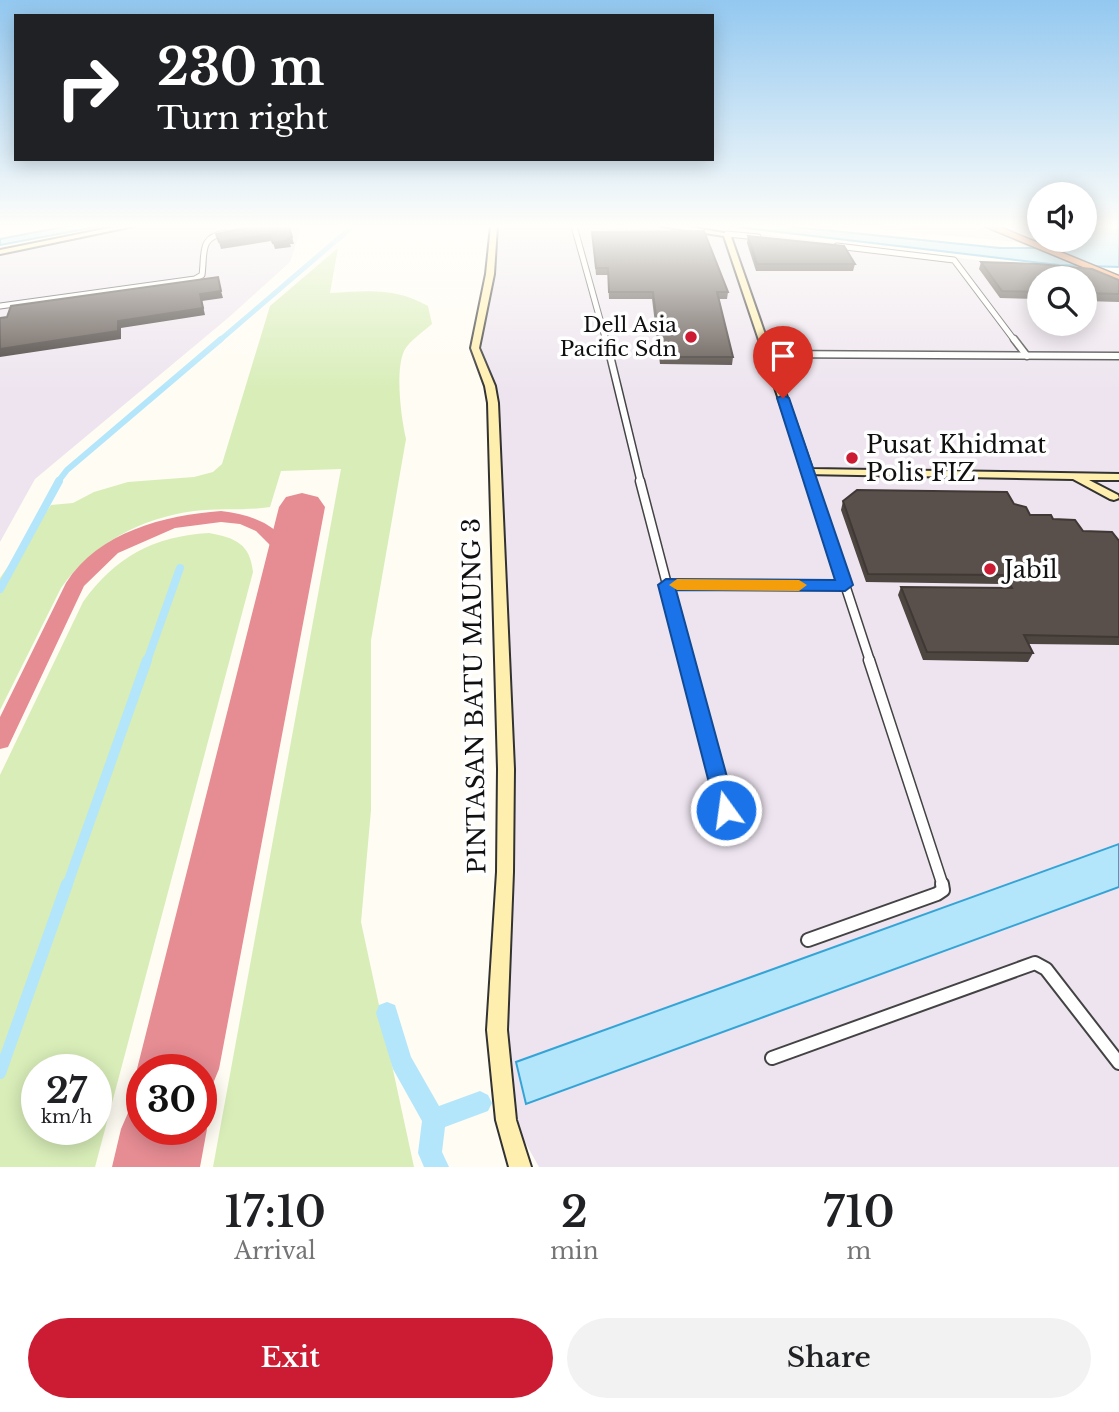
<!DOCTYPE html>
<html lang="en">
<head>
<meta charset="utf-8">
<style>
	:root { --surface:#fff; --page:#f2f2f2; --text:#202124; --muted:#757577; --accent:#cc1c33 }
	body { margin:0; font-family:"Libre Baskerville",serif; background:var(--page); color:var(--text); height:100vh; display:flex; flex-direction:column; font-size:26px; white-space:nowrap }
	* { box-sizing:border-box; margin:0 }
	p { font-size:23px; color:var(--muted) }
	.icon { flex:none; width:38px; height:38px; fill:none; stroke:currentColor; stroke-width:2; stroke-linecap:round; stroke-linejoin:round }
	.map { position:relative; height:1167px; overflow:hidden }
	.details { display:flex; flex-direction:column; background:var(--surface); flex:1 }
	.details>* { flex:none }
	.top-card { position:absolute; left:14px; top:14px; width:700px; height:147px; border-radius:0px; box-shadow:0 4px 18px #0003; background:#202124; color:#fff; overflow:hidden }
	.controls { position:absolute; left:1027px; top:182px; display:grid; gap:14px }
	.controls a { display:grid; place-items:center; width:70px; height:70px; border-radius:50%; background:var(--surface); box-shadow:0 4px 18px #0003; font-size:35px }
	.speed { position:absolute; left:21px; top:1054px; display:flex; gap:14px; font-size:35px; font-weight:700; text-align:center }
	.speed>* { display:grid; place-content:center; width:91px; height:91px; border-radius:50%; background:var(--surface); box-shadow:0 4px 18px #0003; line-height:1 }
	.speed small { font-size:18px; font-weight:400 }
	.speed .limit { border:10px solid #d22; background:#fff; color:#111 }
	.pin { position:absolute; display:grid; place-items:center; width:60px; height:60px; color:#fff; margin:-72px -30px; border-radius:50% 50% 50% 0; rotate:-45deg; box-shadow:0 0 7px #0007 }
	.pin .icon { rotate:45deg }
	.me { position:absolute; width:77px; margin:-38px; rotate:346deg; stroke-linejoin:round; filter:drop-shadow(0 0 5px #0008) }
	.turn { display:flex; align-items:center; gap:24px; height:147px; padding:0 28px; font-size:32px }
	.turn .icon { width:91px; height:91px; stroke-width:2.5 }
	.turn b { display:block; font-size:49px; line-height:60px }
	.eta { display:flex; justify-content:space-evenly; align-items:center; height:119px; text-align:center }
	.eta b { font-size:42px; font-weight:600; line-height:49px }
	.primary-button { display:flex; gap:14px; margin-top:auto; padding:14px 28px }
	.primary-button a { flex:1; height:80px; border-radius:42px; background:var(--accent); color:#fff; font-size:28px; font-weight:600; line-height:80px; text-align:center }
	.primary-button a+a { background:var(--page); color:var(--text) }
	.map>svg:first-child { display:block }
	.industrial { fill:#ede4ef; fill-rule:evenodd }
	.green { fill:#d8edb8; fill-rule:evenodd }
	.water { fill:#b3e6fb; stroke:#34a4d7; stroke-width:2 }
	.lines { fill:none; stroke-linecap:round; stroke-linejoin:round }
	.canal-far4 { stroke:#b3e6fb; stroke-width:5 }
	.canal-far3 { stroke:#b3e6fb; stroke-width:6 }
	.canal-far2 { stroke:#b3e6fb; stroke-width:8 }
	.canal-far1 { stroke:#b3e6fb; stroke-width:10 }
	.canal { stroke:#b3e6fb; stroke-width:12 }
	.river { fill:#b3e6fb; fill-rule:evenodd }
	.taxiway { fill:#e68c93; fill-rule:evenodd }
	.runway { fill:#e68c93; fill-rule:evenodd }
	.street-far4-casing { stroke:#434343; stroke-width:7 }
	.street-far3-casing { stroke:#434343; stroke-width:9 }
	.street-far2-casing { stroke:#434343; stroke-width:11 }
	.street-far1-casing { stroke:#434343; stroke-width:13 }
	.street-casing { stroke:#434343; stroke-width:16 }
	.secondary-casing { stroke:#323232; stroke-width:4 }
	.highway-casing { stroke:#212121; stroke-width:3 }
	.street-far4 { stroke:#fff; stroke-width:5 }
	.street-far3 { stroke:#fff; stroke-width:6 }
	.street-far2 { stroke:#fff; stroke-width:8 }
	.street-far1 { stroke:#fff; stroke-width:10 }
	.street { stroke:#fff; stroke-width:12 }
	.secondary { fill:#ffefae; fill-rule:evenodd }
	.highway { fill:#fe9252; fill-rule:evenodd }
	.wall { fill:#4d4540 }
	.shaded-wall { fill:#3f3834 }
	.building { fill:#5a504b; stroke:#3f3834; stroke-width:2 }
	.route { fill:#1a73e8; stroke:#114b97; stroke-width:2 }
	.slow { fill:#f59e0b }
	.poi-dot { fill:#cc1c33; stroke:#fff; stroke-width:2.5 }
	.labels { text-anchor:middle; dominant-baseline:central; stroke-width:7; stroke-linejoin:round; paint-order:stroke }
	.far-poi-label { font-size:21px; fill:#101010; stroke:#fff; text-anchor:end }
	.poi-label { font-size:24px; fill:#101010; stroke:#fff; text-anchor:start }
	.street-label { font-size:24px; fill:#101010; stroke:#fff }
</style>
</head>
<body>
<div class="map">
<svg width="1119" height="1167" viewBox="0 0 1119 1167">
	<rect width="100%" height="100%" fill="#fffcf3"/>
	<g class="industrial">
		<polygon points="120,226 302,226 290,262 228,318 35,479 0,542 0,249"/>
		<path d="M496,226H690L1060,270L1119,282V1167H539L520,1133L507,1046L516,780L497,389L481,354ZM1040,278H1085V324H1040Z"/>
		<polygon points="839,226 979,226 1018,242"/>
	</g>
	<g class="green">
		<path d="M338,248L330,293C368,291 394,287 428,306L432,324C424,331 409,341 404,351C395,371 401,418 406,439L371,640V810L361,922L414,1167H213L341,469L281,471L270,507C245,511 219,508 194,511C141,518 92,544 61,588L0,710V578L51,505L73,503L94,492L128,482L194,477L213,472L222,464L270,306Z"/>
		<path d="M209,533C236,538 250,544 253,572L95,1167H0V775L83,602C115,557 154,536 209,533ZM37,1069H96V1129H37Z"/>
	</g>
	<g class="water">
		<polygon points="68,226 101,226 0,245 0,239"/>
		<polygon points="729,226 784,226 1000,248 1075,248 1057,240 1085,240 1085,226 1119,226 1119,267 1059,265"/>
		<polygon points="1119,844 1119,887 526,1104 516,1062"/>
	</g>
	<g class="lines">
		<polyline class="canal-far4" points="219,341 353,226"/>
		<polyline class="canal-far3" points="57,483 67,470 221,339"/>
		<g class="canal-far2">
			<polyline points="0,589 59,481"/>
			<polyline points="147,661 180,568"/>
		</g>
		<polyline class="canal-far1" points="67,886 147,660"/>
		<polyline class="canal" points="0,1073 67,884"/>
		<polygon class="river" points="387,1002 395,1005 411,1057 439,1106 480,1091 488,1095 492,1103 488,1111 445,1127 442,1152 449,1167 424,1167 418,1153 422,1121 393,1069 376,1013 379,1005"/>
		<path class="taxiway" d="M221,511C253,515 286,525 293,562C295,570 297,577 293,584H279L270,545L256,531L240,524L221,522L175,528L118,553L84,586L8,747L0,749V717L66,583C98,532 165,515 221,511Z"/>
		<g class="runway">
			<polygon points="302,493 318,497 325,507 219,1069 207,1098 201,1100 201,1069 142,1069 142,1080 137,1069 279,507 286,497"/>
			<polygon points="142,1096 142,1129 201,1129 201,1116 207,1129 200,1167 112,1167 121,1129 134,1099"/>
		</g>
		<g class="street-far4-casing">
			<g id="street-far4">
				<polyline points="574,226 606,341"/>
				<polyline points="727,234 758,237"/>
				<polyline points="837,246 954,260 1015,341"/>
				<path d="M0,306L195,279L202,275C205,253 199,237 225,233"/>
			</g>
		</g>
		<g class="street-far3-casing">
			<g id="street-far3">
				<polyline points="606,339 641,483"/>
				<polyline points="1014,339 1027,356"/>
				<polyline points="768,354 1119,356"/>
				<polyline points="808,472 812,483"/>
			</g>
		</g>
		<g class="street-far2-casing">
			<g id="street-far2">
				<polyline points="640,481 687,661"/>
				<polyline points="811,481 870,661"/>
				<polyline points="666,585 845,585"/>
			</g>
		</g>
		<g class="street-far1-casing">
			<g id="street-far1">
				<polyline points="687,660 726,810"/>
				<polyline points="869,660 943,886"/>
			</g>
		</g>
		<g class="street-casing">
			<g id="street">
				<polyline points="808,940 937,894 943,890 942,884"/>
				<polyline points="772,1058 1035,963 1046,969 1119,1063"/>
			</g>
		</g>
		<g class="secondary-casing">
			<g id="secondary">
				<polygon points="119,226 134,226 0,254 0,250"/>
				<polygon points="491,226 497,226 494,274 479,348 495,386 498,403 514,769 513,872 507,1030 516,1120 531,1167 509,1167 496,1120 487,1030 497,872 498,769 488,403 485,386 471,348 486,274"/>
				<polygon points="661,226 683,226 730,234 812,469 1119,474 1119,480 1089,480 1118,495 1119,498 1114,500 1110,499 1073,479 804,474 724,236"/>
			</g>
		</g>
		<g class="highway-casing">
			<polygon id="highway" points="984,226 997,226 1119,276 1119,282"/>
		</g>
		<use href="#street-far4" class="street-far4"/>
		<use href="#street-far3" class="street-far3"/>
		<use href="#street-far2" class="street-far2"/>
		<use href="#street-far1" class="street-far1"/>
		<use href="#street" class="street"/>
		<use href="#secondary" class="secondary"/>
		<use href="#highway" class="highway"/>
	</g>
	<g class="wall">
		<polygon points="592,232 728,292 727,299 719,299 733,357 732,365 660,364 652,299 609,299 608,275 596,275"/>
		<polygon points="748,236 855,264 853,271 756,271 747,243"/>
		<polygon points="981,262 1119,280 1119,302 1085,301 1085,278 1040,278 1040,299 1000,298 979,269"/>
		<polygon points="843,501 1014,504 1030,515 1053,519 1083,531 1119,541 1119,645 1028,644 1033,653 1028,662 923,660 898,595 901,587 1004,588 1001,584 866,582 841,510"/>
	</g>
	<g class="shaded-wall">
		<polygon points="269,234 271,241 221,249 219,242"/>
		<polygon points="292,237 294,244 290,244 291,247 275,249 273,243"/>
		<polygon points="221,291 223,298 202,301 205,315 121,328 121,339 0,357 0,349 118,321 200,294"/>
	</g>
	<g class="building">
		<polygon points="254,226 289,226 292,237 288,238 289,240 273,243 269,234 219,242 216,234"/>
		<polygon points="704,231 728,292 717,292 733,357 661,357 653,292 609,292 608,268 596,268 592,232"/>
		<polygon points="748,236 844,246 855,264 757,264"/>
		<polygon points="981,262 1038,264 1092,269 1119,280 1119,294 1085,293 1085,278 1040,278 1040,292 1002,291"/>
		<polygon points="218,277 221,291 200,294 203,308 118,321 118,331 0,349 0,318 7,317 11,306"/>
		<polygon points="857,490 1007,492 1014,504 1026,507 1030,515 1051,515 1053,519 1075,520 1083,531 1112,532 1119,541 1119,637 1024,635 1033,653 927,652 901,587 1012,588 1005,575 868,574 843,501"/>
	</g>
	<linearGradient id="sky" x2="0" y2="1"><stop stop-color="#93c8f0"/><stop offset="0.58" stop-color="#fffefa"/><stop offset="1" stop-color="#fffefa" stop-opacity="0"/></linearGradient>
	<rect width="1119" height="390" fill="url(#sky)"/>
	<polygon class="route" points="783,395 789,398 853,585 845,591 676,590 736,810 733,816 726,819 718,816 716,810 658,585 666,579 835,580 777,398"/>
	<polygon class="slow" points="677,579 799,580 807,585 799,591 677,590 669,585"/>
	<g class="poi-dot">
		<circle cx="691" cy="337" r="7"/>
		<circle cx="852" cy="458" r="7"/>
		<circle cx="990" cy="569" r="7"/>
	</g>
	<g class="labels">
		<g class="far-poi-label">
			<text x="677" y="325">Dell Asia<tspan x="677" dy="24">Pacific Sdn</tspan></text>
		</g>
		<g class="poi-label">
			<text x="866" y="444">Pusat Khidmat<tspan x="866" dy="28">Polis FIZ</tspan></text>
			<text x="1004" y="569">Jabil</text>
		</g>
		<g class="street-label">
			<text transform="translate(474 696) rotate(-91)">PINTASAN BATU MAUNG 3</text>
		</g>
	</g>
</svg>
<div class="controls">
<a><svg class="icon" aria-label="sound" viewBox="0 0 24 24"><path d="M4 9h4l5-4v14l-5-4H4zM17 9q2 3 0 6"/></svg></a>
<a><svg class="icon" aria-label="search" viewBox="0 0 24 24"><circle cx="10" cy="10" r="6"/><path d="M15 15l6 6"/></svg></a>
</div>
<div class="speed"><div>27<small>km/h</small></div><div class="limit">30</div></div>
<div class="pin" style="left:783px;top:398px;background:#d93025"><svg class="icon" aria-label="arrive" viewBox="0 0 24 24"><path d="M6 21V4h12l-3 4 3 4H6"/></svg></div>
<svg class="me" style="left:726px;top:810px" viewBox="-20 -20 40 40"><circle r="17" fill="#1a73e8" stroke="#fff" stroke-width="3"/><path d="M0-11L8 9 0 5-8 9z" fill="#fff"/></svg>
<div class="top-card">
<div class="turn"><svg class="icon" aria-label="right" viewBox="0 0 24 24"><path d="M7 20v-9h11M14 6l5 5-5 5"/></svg><div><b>230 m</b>Turn right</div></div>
</div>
</div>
<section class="details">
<div class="eta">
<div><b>17:10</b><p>Arrival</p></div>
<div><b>2</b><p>min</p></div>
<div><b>710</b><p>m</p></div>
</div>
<div class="primary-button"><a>Exit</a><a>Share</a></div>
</section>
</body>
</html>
